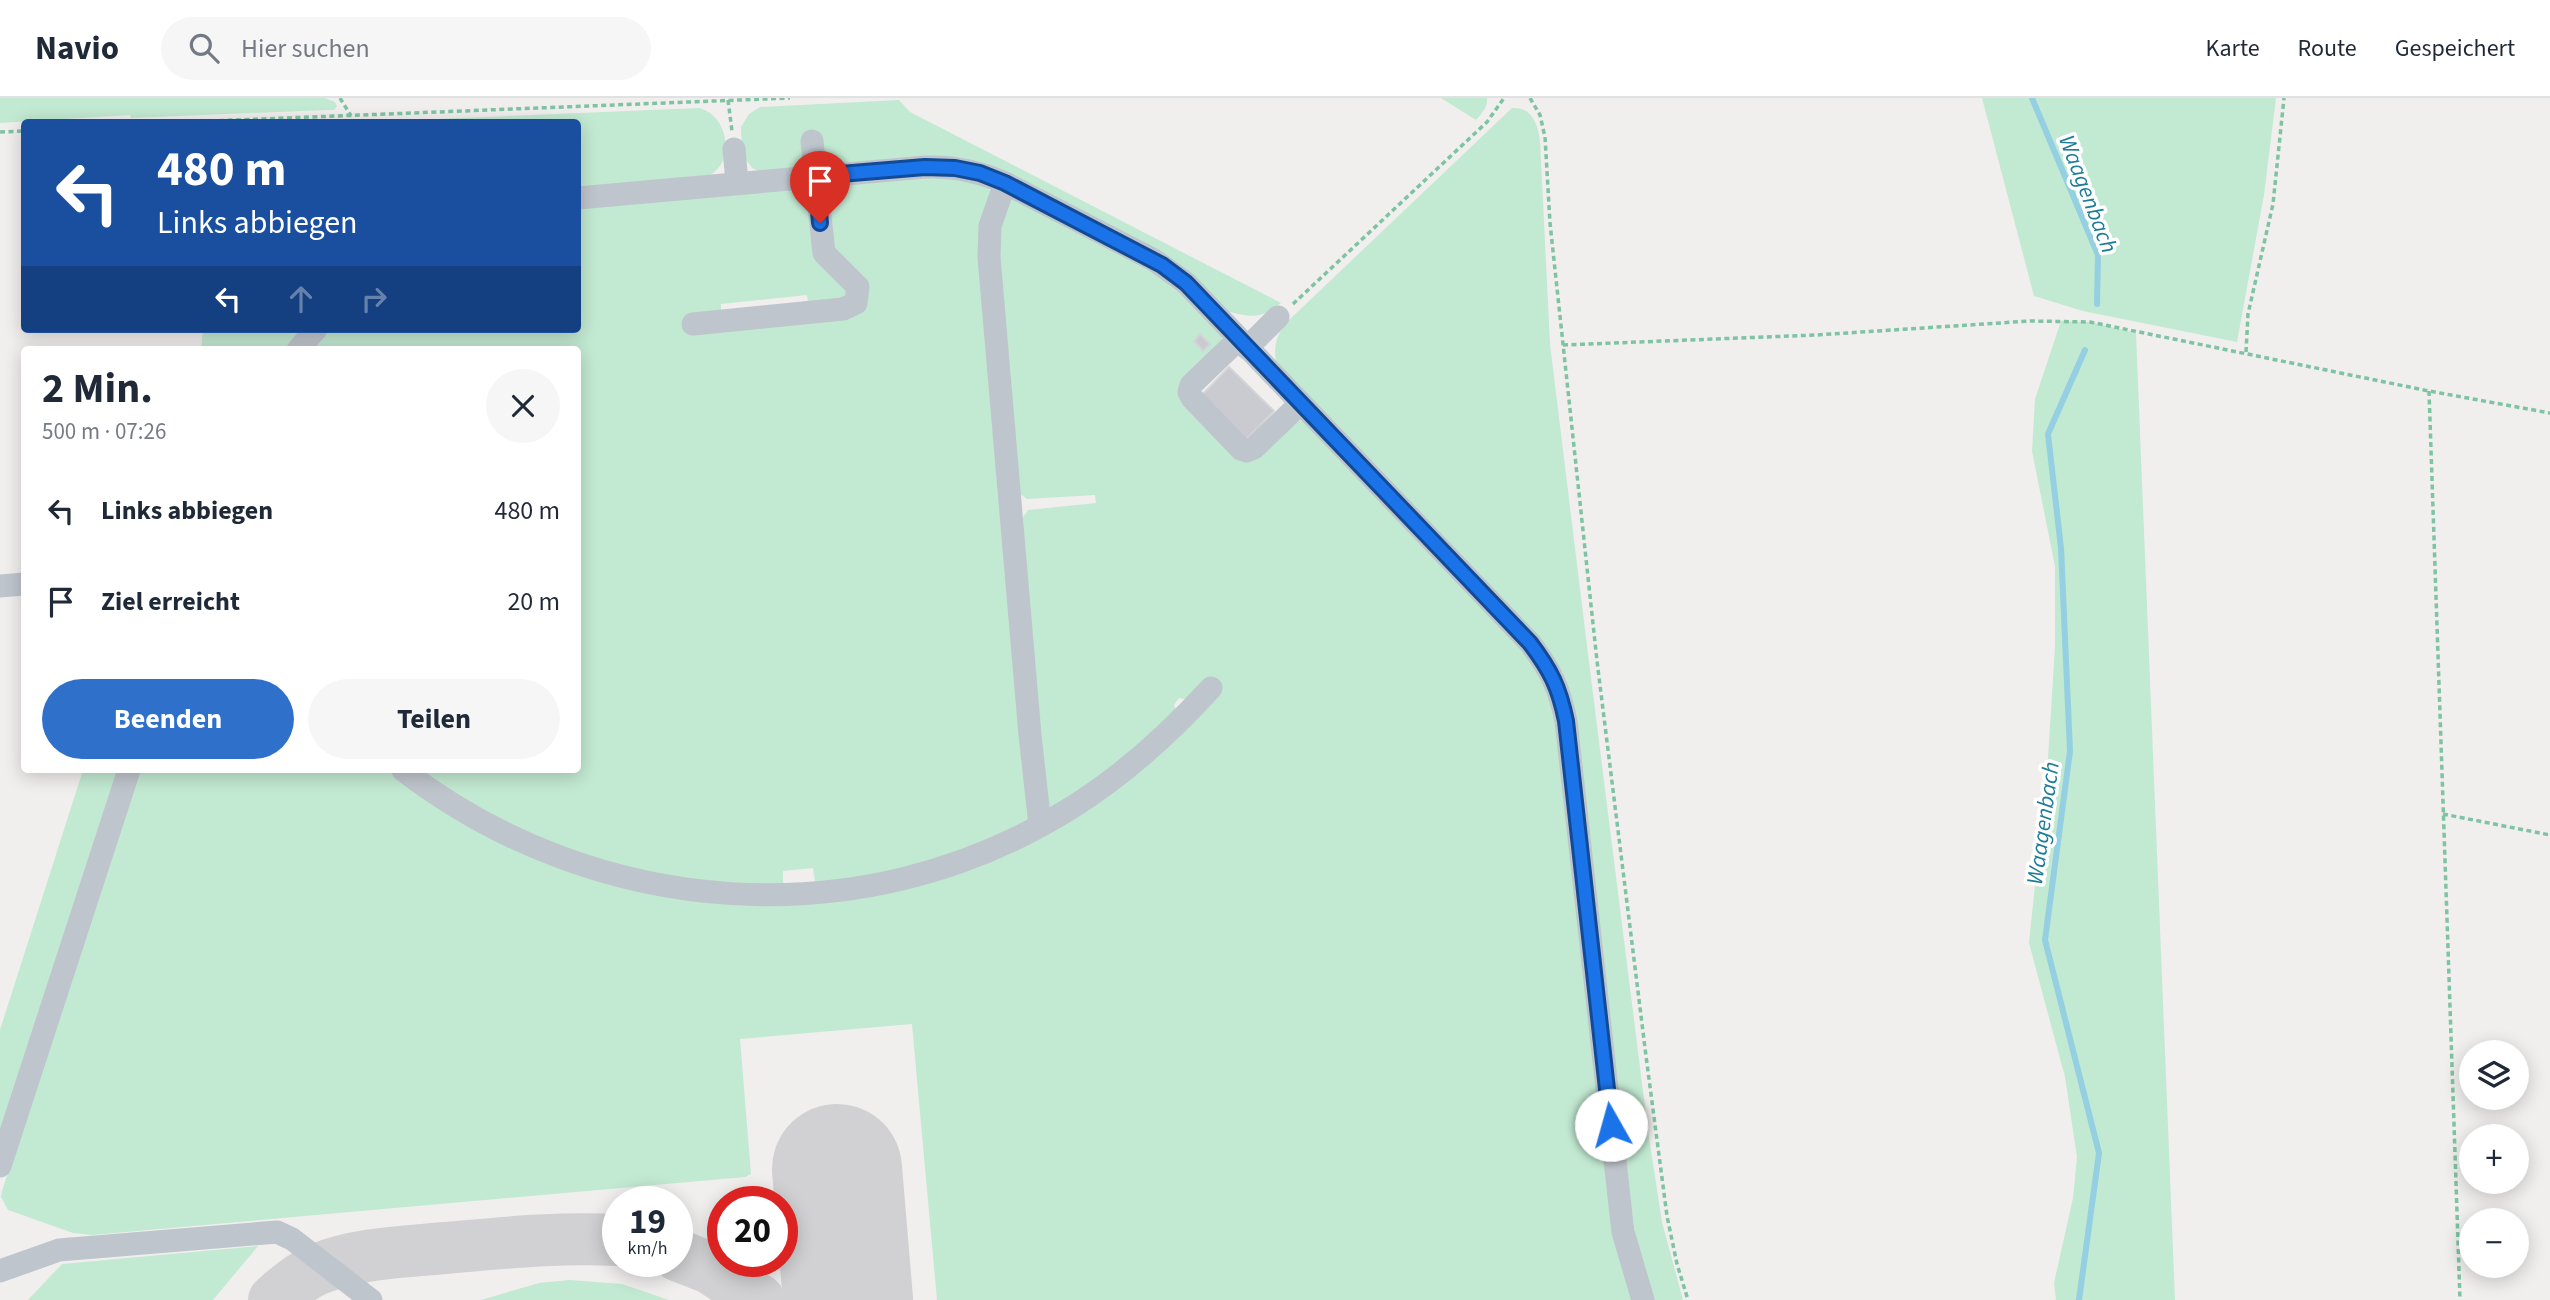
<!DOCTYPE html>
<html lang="de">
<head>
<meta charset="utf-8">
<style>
	:root { --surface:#fff; --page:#f6f6f7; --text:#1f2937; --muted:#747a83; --line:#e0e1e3; --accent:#2f71ca }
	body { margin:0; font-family:"Source Sans 3",sans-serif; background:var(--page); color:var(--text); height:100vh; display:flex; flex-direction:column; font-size:26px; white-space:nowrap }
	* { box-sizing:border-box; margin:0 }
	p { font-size:23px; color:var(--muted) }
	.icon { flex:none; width:38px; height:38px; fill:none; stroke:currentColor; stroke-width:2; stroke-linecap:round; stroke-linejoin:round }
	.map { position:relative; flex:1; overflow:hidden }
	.side { position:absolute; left:21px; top:248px; width:560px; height:427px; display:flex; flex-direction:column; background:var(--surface); border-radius:7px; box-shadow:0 4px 18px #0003 }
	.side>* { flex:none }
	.hud { position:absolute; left:21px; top:21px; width:560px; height:214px; border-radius:7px; box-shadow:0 4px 18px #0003; background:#1a4fa0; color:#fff; overflow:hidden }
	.buttons { position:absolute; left:2459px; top:942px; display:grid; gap:14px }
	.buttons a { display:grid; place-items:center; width:70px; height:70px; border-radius:50%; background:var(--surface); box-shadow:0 4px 18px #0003; font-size:35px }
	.speed { position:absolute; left:602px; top:1088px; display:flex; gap:14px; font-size:35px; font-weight:700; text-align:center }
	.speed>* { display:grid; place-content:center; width:91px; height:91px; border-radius:50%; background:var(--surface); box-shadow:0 4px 18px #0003; line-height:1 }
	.speed small { font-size:18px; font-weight:400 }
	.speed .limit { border:10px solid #d22; background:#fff; color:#111 }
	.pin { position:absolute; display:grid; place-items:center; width:60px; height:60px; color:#fff; margin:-72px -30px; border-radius:50% 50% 50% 0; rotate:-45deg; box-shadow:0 0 7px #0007 }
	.pin .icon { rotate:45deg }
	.me { position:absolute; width:77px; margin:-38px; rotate:353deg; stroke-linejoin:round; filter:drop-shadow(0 0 5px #0008) }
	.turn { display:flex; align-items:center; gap:24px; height:147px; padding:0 21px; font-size:32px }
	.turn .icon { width:91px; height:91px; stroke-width:2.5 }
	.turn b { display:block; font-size:49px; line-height:60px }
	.lanes { display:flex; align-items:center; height:66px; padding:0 21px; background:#0003; justify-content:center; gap:35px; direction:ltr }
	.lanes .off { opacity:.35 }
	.round { display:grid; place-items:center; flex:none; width:74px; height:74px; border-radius:37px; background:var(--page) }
	.overview { display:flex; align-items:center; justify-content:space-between; height:119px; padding:0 21px }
	h1 { font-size:42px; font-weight:700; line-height:52px }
	.cta { display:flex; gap:14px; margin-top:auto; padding:14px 21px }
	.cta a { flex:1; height:80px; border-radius:42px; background:var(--accent); color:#fff; font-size:28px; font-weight:700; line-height:80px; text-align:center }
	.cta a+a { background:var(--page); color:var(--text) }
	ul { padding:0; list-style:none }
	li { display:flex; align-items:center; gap:21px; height:91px; padding:0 21px }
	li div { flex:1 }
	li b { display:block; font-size:26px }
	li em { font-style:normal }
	header { display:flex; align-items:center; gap:42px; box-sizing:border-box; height:98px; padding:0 35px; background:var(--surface); border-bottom:2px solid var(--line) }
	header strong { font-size:33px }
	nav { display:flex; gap:38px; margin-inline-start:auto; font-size:24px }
	.search { width:490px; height:63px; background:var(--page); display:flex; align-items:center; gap:18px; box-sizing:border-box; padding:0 24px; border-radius:38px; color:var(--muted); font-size:26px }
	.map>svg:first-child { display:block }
	.green { fill:#c2e9d2 }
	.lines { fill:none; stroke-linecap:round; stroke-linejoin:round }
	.stream { stroke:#94d0e1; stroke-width:6 }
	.taxiway { stroke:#d1d1d3; stroke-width:52 }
	.runway { stroke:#d1d1d3; stroke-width:130 }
	.building { fill:#c9cbd0; stroke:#d3d5d9; stroke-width:2 }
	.path { stroke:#7ec3a2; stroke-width:3.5; stroke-dasharray:5 3.5; stroke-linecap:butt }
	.minor { stroke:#bfc5cc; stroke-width:23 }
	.route-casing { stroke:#114b97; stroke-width:18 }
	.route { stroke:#1a73e8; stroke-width:12 }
	.labels { text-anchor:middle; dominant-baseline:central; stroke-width:7; stroke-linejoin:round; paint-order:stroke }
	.water-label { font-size:23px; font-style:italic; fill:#1d7c98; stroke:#fff }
</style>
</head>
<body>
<header>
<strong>Navio</strong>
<div class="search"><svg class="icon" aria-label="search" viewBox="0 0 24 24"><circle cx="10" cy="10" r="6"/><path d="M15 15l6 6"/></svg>Hier suchen</div>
<nav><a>Karte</a><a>Route</a><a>Gespeichert</a></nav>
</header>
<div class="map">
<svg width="2550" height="1202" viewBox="0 0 2550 1202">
	<rect width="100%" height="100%" fill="#f1eeee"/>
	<g class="green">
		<polygon points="0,0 325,0 335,4 337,8 334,12 326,12 131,20 130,17 0,25"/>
		<path d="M1441,0H1487C1488,9 1482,15 1476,22Z"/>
		<polygon points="1982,0 2276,0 2264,97 2237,244 2083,213 2034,198"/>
		<path d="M899,2L910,14L1281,205C1260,222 1250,219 1226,213L1005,75L835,67L821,61L806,62L793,71L759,73L752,70L742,56L741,29L749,16L760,9Z"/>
		<path d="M699,10C728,17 736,63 710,77L578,90V24H365Z"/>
		<path d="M1512,10C1532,9 1537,25 1540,42L1550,246L1588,556L1648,1033L1662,1124L1683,1202H1653L1635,1137L1573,605L1563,575L1544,547L1276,264C1273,248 1277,235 1288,223Z"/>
		<path d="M938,78L970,82L988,88L992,99L984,150L1033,716L1031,726C1021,735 1005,740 992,745C935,770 877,782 816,790L813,770L783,773V792C664,804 529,754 432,688L426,681L428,672H578V252H310L329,231H578V109L797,89C822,93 815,139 821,159L854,190L852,203L847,206L809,210L807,197L721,206V215L689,218L690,230L844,216C853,213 860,209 863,199C868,178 838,170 830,154C826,146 822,111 823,101C824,96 827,91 832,88C844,80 920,78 938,78Z"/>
		<path d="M1012,99L1156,174L1176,188L1222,236V248L1181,285L1179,297L1239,360L1253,363L1292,324L1296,322L1305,323L1540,572L1554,611L1613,1110L1620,1155L1634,1202H937L912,926L740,941L751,1076L745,1079L92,1137L73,1135L8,1112L1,1099L2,1093L139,672C203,672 268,672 332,672C346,672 386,669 397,672C405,674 439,702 450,709C488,733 528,752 571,768C731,825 930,805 1073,713C1127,678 1172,636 1215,591L1210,586L1193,603L1179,600L1174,607L1177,614L1174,623C1138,661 1093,692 1048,718L1044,717L1037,667L1017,428L1028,412L1096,405L1095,397L1027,401L1019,395L1013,385L993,155C993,137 993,106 1012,99Z"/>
		<polygon points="2061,223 2090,224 2136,235 2175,1202 2056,1202 2054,1185 2073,1100 2077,1059 2065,979 2029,845 2048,661 2055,549 2055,468 2032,353 2035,301"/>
		<polygon points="203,231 304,231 286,252 201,252"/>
		<polygon points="83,672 120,672 0,1039 0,932"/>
		<polygon points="258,1148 213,1202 28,1202 62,1166"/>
		<polygon points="570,1182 622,1186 669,1202 481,1202 539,1185"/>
	</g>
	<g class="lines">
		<g class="stream">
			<polyline points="2032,0 2098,157 2097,206"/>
			<polyline points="2079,1202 2099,1055 2045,842 2070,653 2061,450 2048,336 2085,252"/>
		</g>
		<g class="taxiway">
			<polyline points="677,1157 710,1170 759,1202"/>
			<path d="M274,1202C287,1190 301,1178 318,1171C358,1155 402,1154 445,1150C502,1145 560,1139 618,1142"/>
		</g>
		<polyline class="runway" points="837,1071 848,1202"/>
	</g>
	<g class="building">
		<polygon points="1200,236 1210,246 1203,253 1194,243"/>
		<polygon points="1229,269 1274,313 1244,344 1199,300"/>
	</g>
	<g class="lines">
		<g class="path">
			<polyline points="340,0 351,18"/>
			<polyline points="1530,0 1540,17 1545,39 1550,125 1597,563 1646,958 1667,1118 1677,1166 1688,1202"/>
			<polyline points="728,2 732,33"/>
			<polyline points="185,24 790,0"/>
			<polyline points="0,34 24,33"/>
			<polyline points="1293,206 1487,24 1504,0"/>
			<polyline points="1563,247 1816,237 2030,223 2090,224 2429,293 2550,315"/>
			<polyline points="2246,254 2248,216 2273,106 2284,0"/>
			<polyline points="2429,293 2460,1202"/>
			<polyline points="2443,716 2550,737"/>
		</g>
		<g class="minor">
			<polyline points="734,51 737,85"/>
			<polyline points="1005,85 990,128 989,159 1030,637 1040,727"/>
			<path d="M578,100L925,69C953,68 979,73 1005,85L1154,162L1186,185L1530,545C1551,573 1559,589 1566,623L1623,1134L1643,1202"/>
			<polyline points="693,226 843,211 856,205 858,189 824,155 812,43"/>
			<polyline points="1239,241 1191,287 1189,294 1192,300 1241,351 1247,353 1254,350 1301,305"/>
			<polyline points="1247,250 1278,219"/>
			<polyline points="298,252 316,231"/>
			<polyline points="0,488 24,486"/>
			<path d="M403,672C596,820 862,841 1071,710C1124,677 1169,636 1211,590"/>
			<polyline points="0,1068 129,672"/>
			<polyline points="0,1173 59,1152 277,1134 292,1141 371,1202"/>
		</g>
	</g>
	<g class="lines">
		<g class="route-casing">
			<path id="route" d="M820,125L816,78L925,69L955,70L980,75L1005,85L1162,167L1186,185L1530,545C1551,573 1559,589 1566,623L1611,1027"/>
		</g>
		<use href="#route" class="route"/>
	</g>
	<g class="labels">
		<g class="water-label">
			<text transform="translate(2088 96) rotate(69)">Waagenbach</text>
			<text transform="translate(2043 725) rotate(-82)">Waagenbach</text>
		</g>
	</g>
</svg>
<div class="buttons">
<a><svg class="icon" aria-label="layers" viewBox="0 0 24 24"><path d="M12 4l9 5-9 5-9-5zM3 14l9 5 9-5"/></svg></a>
<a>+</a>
<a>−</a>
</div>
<div class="speed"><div>19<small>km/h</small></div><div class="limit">20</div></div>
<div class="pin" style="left:820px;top:125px;background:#d93025"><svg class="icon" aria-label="arrive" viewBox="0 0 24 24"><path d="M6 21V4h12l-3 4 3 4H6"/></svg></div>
<svg class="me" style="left:1611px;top:1027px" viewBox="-20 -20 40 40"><circle r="19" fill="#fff"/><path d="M0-13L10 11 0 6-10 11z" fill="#1a73e8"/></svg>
<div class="hud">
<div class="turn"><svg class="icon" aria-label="left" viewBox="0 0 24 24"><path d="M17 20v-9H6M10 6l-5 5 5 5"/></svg><div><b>480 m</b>Links abbiegen</div></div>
<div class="lanes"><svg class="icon" aria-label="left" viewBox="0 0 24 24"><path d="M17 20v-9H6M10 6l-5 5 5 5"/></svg><svg class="icon off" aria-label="ahead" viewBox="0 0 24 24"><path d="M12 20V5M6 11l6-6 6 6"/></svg><svg class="icon off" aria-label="right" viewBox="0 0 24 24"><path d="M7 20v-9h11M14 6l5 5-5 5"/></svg></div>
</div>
<section class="side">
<div class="overview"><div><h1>2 Min.</h1><p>500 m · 07:26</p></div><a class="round"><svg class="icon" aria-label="close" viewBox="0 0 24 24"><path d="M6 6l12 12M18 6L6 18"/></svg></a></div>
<ul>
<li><svg class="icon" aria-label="left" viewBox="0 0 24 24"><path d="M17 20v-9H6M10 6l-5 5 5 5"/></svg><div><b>Links abbiegen</b></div><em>480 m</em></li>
<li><svg class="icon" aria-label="arrive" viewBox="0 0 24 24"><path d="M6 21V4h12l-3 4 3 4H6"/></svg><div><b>Ziel erreicht</b></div><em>20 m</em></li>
</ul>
<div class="cta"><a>Beenden</a><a>Teilen</a></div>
</section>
</div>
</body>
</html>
